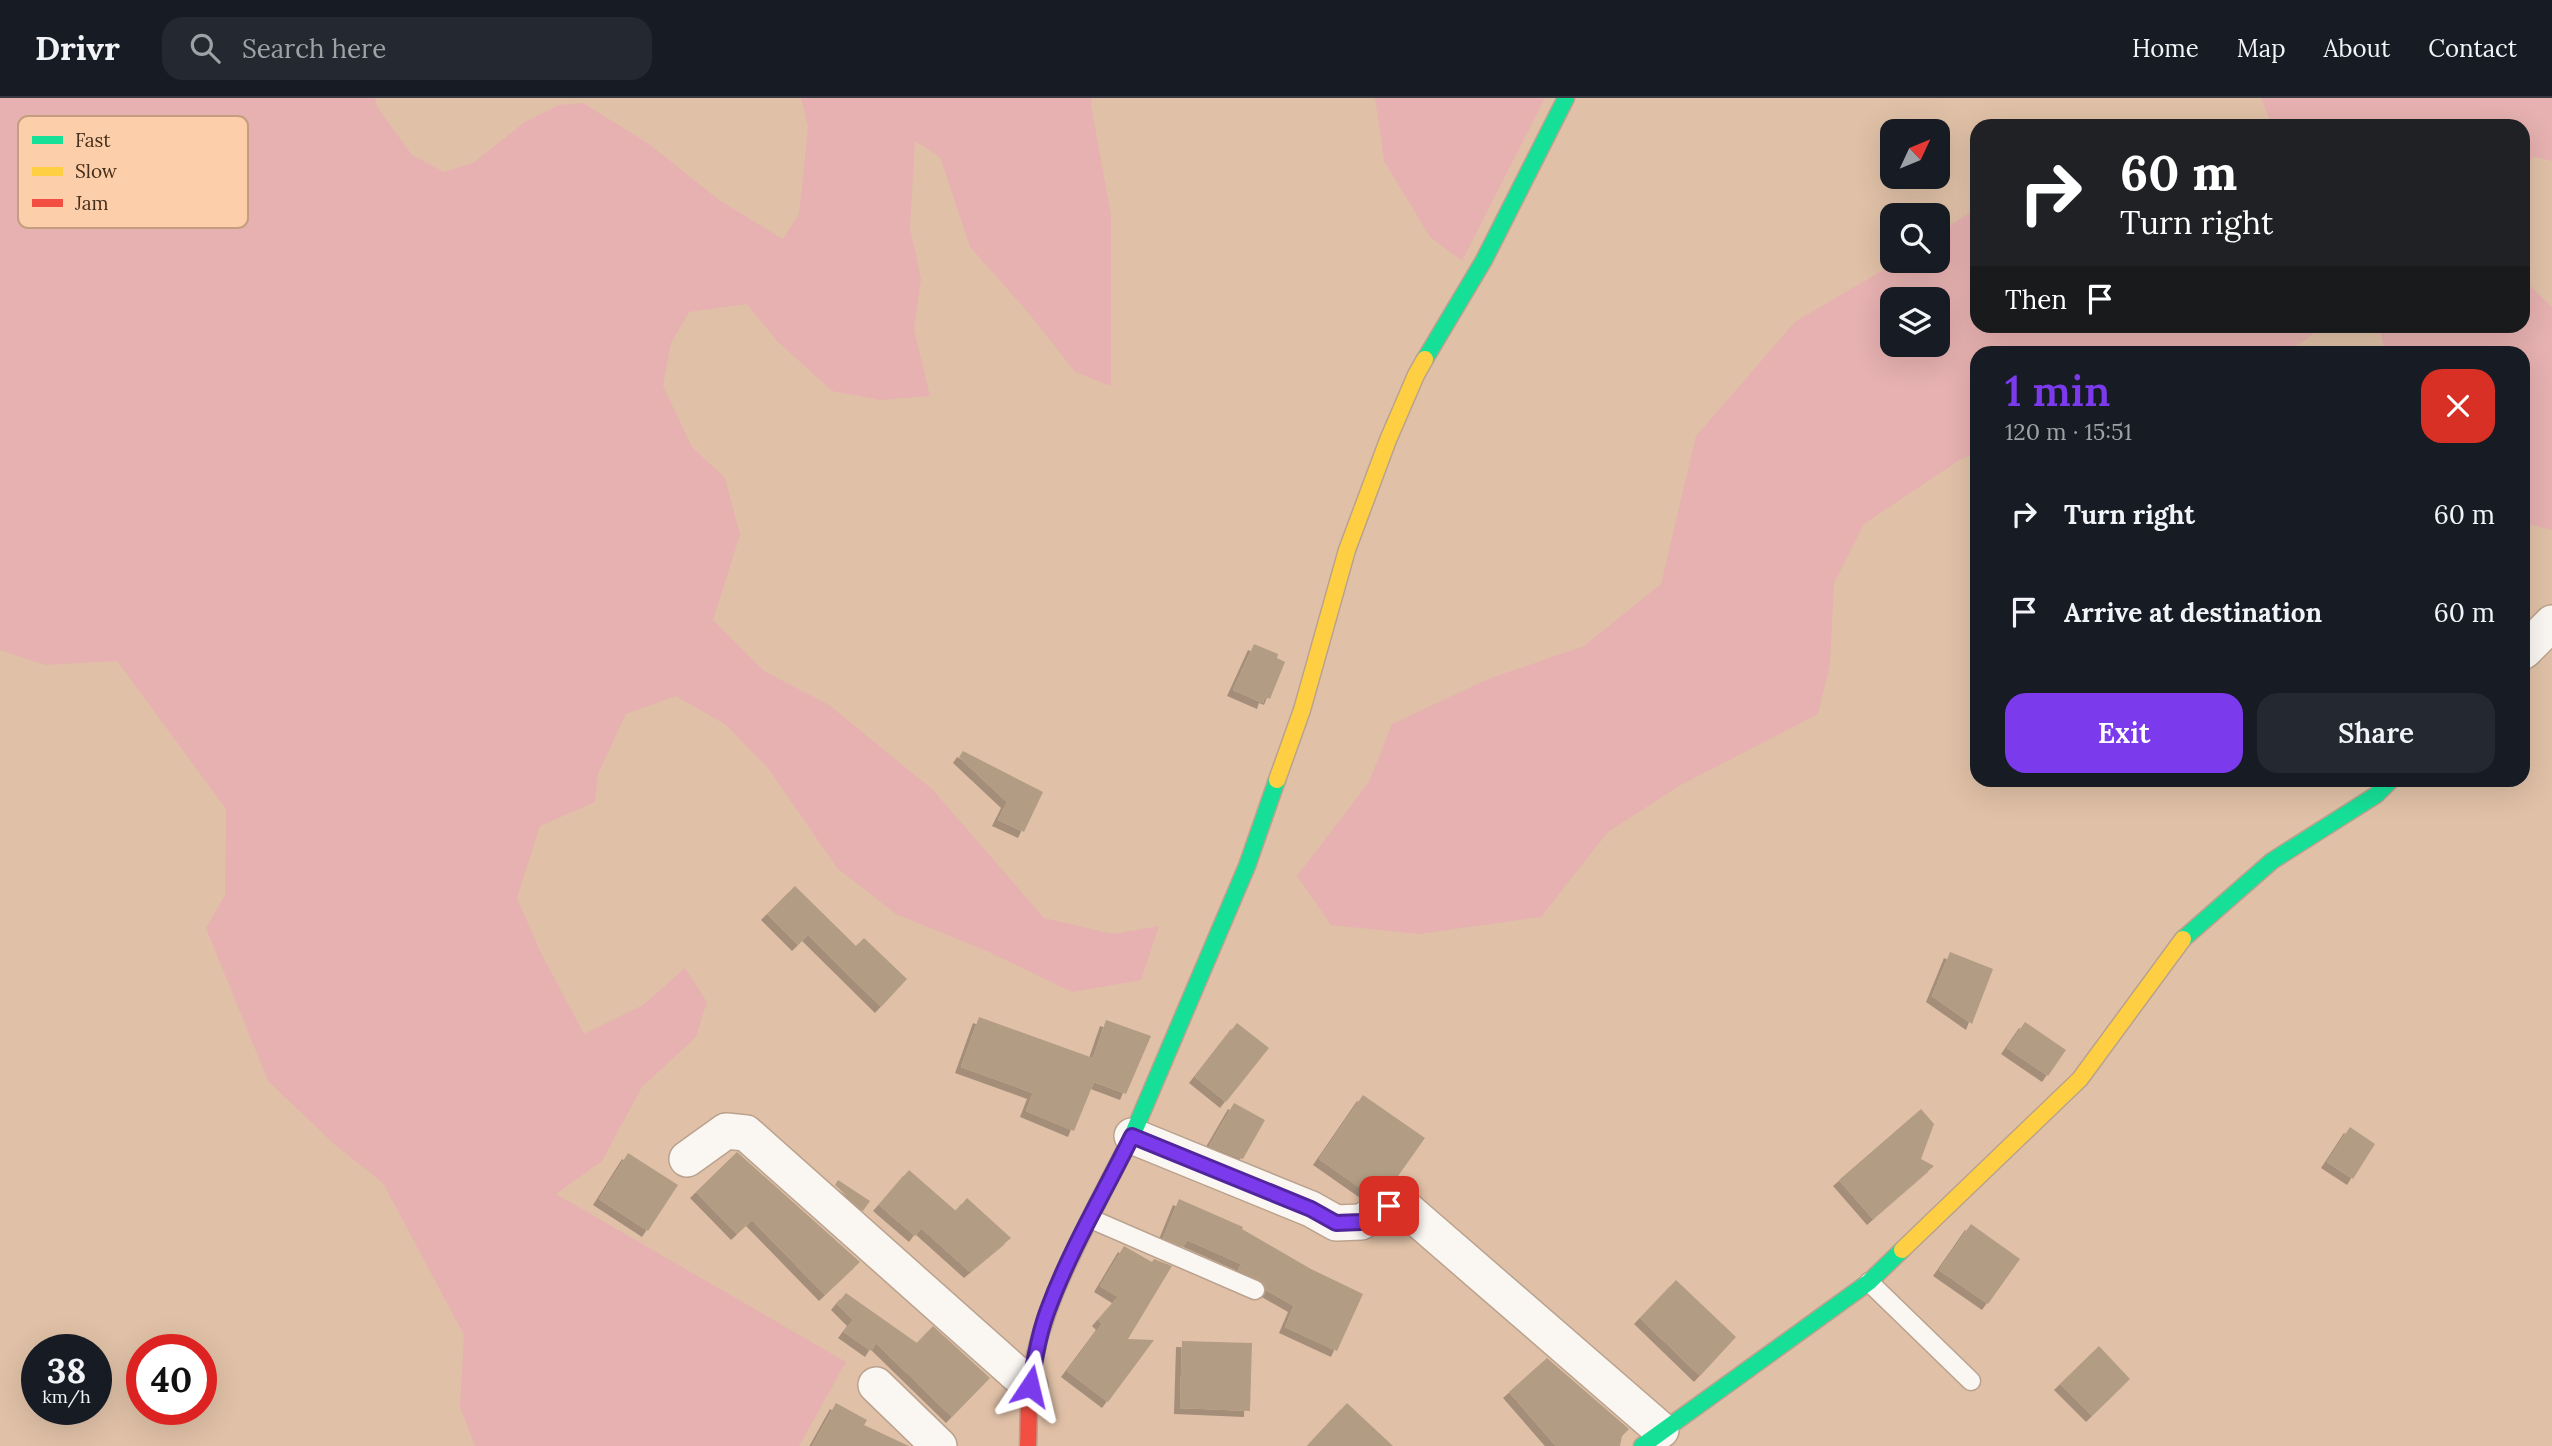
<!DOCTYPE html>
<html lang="en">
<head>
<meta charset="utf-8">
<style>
	:root { --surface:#171b24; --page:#242831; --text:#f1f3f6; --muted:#9ea1a6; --line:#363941; --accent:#7c3aed }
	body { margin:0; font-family:Lora,serif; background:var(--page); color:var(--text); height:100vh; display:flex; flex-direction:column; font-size:26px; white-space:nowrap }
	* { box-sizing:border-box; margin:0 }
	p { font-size:23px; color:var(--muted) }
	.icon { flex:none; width:38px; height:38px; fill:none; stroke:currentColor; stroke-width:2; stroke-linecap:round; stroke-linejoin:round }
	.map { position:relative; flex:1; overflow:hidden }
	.details { position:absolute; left:1970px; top:248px; width:560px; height:441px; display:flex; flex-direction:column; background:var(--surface); border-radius:21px; box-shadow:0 7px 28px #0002 }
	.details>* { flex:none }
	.hud { position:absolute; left:1970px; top:21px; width:560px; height:214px; border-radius:21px; box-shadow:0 7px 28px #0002; background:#202124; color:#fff; overflow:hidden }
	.needle { width:46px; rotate:46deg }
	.buttons { position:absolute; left:1880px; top:21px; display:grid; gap:14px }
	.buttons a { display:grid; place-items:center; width:70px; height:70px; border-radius:14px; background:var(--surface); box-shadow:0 7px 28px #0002; font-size:35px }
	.speed { position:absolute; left:21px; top:1236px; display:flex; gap:14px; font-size:35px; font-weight:700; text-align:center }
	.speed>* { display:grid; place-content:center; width:91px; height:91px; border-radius:50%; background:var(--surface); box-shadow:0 7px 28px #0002; line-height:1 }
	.speed small { font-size:18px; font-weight:400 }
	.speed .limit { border:10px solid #d22; background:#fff; color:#111 }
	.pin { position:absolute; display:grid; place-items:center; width:60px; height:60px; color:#fff; margin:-30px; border-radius:14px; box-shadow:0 4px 10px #0006 }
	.me { position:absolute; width:77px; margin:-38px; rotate:10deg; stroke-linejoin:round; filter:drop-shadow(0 0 5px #0008) }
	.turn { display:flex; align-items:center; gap:24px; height:147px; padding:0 35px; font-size:32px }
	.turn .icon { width:91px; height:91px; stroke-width:2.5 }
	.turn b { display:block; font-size:49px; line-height:60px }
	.then { display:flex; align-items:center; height:66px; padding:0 35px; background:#0003; gap:14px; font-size:26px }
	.round { display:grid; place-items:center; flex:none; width:74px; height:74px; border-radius:21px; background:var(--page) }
	.overview { display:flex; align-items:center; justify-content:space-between; height:119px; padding:0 35px }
	h1 { font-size:42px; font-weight:600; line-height:52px; color:var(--accent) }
	.action { display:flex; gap:14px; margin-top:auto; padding:14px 35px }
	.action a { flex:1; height:80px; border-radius:21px; background:var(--accent); color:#fff; font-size:28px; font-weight:600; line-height:80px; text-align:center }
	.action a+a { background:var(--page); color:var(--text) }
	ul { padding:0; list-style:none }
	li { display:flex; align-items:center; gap:21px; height:98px; padding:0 35px }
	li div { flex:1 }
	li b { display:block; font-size:26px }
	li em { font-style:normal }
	header { display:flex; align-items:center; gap:42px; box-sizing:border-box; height:98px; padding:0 35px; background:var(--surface); border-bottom:2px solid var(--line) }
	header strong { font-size:33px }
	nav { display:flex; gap:38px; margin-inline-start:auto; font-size:24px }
	.search { width:490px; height:63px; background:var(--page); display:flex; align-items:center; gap:18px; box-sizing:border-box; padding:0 24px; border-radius:21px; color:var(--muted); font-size:26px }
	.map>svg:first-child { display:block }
	.green { fill:#e6b1b0; fill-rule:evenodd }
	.building { fill:#b29d84; filter:url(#shadow) }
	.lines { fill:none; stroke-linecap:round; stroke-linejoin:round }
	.lane-casing { stroke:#baa28e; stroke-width:21 }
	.street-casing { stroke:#baa28e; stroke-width:38 }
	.fast-casing { stroke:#baa28e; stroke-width:19 }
	.slow-casing { stroke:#baa28e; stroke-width:19 }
	.jam-casing { stroke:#baa28e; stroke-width:19 }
	.lane { stroke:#faf6f2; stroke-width:18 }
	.street { stroke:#faf6f2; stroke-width:35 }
	.fast { stroke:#16e098; stroke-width:16 }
	.slow { stroke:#ffcf43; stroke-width:16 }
	.jam { stroke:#f24e42; stroke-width:16 }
	.route-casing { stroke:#51269a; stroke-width:18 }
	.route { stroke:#7c3aed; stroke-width:12 }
	.key { fill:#fccea9; stroke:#c59e7f; stroke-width:2 }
	.key-label { font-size:19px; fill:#452f1c }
</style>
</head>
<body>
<header>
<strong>Drivr</strong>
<div class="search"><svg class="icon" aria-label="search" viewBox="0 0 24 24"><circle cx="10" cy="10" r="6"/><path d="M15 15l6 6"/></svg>Search here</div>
<nav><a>Home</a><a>Map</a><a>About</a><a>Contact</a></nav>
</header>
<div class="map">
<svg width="2552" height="1348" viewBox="0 0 2552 1348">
	<defs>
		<filter id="shadow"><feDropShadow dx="-6" dy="6" stdDeviation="0" flood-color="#0004"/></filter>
	</defs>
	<rect width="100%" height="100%" fill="#e0c1a7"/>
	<g class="green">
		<polygon points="0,0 375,0 377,9 412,57 444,74 473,65 525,24 559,7 583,5 649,46 719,102 783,141 799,116 808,29 801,0 1092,0 1091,7 1111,117 1111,288 1075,274 1026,212 970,149 940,59 915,43 910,130 921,181 914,231 930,298 881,302 832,293 777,243 747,206 689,214 671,245 663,288 692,349 725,380 740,437 713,522 764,573 829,607 933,692 1044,820 1113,836 1159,828 1141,882 1072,894 989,854 896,816 837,770 768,670 726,627 676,598 626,616 598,676 595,704 540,728 517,800 540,853 584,936 643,907 685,870 707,904 696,939 642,989 602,1063 556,1096 846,1264 799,1348 475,1348 460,1309 464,1237 383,1085 334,1046 268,983 206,830 225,797 226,711 117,563 45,567 0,552"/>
		<polygon points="1375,0 1545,0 1462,163 1430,139 1384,63"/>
		<polygon points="2261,0 2552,0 2552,63 2534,59 2524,67 2524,28 2272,28"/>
		<path d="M1977,110L1978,228H2322L2307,241L2284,255L1978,256L1977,354L1958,363L1864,426L1834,485L1830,566L1818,616L1679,688L1608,734L1541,819L1419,836L1331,827L1297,778L1369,684L1392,626L1488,581L1584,548L1661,486L1696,338L1795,224L1898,163H1937V136ZM1937,201V247H1892V201Z"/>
		<polygon points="2524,182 2552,209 2552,432 2524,425 2524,256 2385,255 2379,228 2524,228"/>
	</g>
	<g class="building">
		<polygon points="1254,546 1278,556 1277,560 1285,564 1270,601 1265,599 1263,605 1233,592"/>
		<polygon points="963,653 1043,694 1024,734 998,722 1007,704 959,659"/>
		<polygon points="795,788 856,848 864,840 907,881 881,909 808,837 798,847 767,816"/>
		<polygon points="1950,854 1993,871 1972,926 1932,898"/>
		<polygon points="979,919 1093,960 1106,922 1151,938 1126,996 1094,984 1074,1033 1026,1013 1033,995 961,969"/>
		<polygon points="2025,924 2066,952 2048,978 2007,950"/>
		<polygon points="1237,925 1269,950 1226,1004 1195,979"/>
		<polygon points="1363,997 1425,1040 1391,1088 1380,1090 1369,1096 1319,1061"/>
		<polygon points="1234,1005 1265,1022 1243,1061 1209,1048"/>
		<polygon points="1921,1011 1934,1026 1921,1061 1934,1068 1873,1121 1839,1082"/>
		<polygon points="2350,1029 2375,1046 2353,1081 2327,1064"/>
		<polygon points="737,1054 860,1164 825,1197 752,1122 737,1136 696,1094"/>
		<polygon points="628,1055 678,1087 648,1133 599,1101"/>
		<polygon points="909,1072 956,1113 967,1100 1011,1140 970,1174 921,1130 915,1138 879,1107"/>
		<polygon points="838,1082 870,1103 863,1113 835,1087"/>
		<polygon points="1179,1101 1243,1129 1242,1131 1311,1171 1363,1196 1337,1253 1285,1229 1294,1208 1266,1192 1260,1182 1238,1172 1241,1166 1187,1142 1183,1149 1163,1140"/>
		<polygon points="1971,1126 2020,1161 1988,1206 1939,1172"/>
		<polygon points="1124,1148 1152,1164 1154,1161 1172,1168 1128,1241 1154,1242 1108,1304 1067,1273 1102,1226 1098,1222 1118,1199 1100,1188"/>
		<polygon points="1676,1182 1736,1239 1700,1278 1640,1220"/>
		<polygon points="846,1195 917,1245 933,1228 990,1280 952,1319 876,1245 871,1253 844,1234 853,1222 837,1206"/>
		<polygon points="1182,1243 1252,1245 1250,1313 1180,1310"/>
		<polygon points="2099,1248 2130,1281 2092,1318 2060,1286"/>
		<polygon points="1547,1260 1629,1331 1622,1338 1620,1348 1556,1348 1509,1294"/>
		<polygon points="836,1305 867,1322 864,1327 909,1348 812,1348"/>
		<polygon points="1347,1305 1393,1348 1307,1348"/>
	</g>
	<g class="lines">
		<g class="lane-casing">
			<g id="lane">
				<polyline points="1091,1121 1255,1192"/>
				<polyline points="1869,1184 1971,1283"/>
			</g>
		</g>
		<g class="street-casing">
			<g id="street">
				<polyline points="2524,553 2552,525"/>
				<polyline points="1132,1038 1311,1111 1336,1125 1361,1124 1389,1108 1405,1110 1661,1332"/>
				<polyline points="687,1061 726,1033 746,1035 1030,1288"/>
				<polyline points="876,1287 939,1348"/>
			</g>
		</g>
		<g class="fast-casing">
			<g id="fast">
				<polyline points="1425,261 1484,162 1566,0"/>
				<polyline points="2183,841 2272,763 2376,697 2391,682"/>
				<polyline points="1097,1106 1132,1038 1247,768 1277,682"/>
				<polyline points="1642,1348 1869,1184 1902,1152"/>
			</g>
		</g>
		<g class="slow-casing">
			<g id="slow">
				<polyline points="1277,682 1302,612 1347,452 1388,342 1416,277 1425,261"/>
				<polyline points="1902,1152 2080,981 2183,841"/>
			</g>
		</g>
		<g class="jam-casing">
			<path id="jam" d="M1028,1348C1029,1328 1028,1308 1030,1288C1037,1223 1068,1164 1097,1106"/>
		</g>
		<use href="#lane" class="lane"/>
		<use href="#street" class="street"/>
		<use href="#fast" class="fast"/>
		<use href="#slow" class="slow"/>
		<use href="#jam" class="jam"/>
	</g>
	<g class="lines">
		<g class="route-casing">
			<path id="route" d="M1030,1288C1035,1262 1039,1234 1049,1209C1071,1150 1104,1095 1132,1038L1311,1111L1336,1125L1361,1124L1389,1108"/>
		</g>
		<use href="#route" class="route"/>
	</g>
	<rect x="18" y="18" width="230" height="112" rx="10" class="key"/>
	<rect x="32" y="38" width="31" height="8" fill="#16e098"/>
	<rect x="32" y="69" width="31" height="9" fill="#ffcf43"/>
	<rect x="32" y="101" width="31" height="8" fill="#f24e42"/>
	<g class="key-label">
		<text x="75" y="49">Fast</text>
		<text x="75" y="80">Slow</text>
		<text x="75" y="112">Jam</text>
	</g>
</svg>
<div class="buttons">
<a><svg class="needle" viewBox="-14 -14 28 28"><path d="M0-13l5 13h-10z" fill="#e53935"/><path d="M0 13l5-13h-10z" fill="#9ea1a6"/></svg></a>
<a><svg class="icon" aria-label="search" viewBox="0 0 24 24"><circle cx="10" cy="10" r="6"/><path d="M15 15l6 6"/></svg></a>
<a><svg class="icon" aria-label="layers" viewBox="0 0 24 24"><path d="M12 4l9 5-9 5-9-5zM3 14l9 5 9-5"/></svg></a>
</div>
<div class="speed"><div>38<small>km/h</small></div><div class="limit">40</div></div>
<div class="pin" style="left:1389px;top:1108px;background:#d93025"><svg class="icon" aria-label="arrive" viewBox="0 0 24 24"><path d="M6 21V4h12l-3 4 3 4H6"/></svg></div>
<svg class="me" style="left:1030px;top:1288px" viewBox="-20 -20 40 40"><path d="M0-17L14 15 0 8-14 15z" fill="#7c3aed" stroke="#fff" stroke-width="4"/></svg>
<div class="hud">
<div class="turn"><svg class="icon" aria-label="right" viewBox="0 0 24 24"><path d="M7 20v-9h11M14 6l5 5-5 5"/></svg><div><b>60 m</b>Turn right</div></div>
<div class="then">Then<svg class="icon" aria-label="arrive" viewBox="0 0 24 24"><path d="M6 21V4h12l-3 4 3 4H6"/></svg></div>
</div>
<section class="details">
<div class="overview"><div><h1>1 min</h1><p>120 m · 15:51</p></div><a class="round" style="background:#d93025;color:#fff"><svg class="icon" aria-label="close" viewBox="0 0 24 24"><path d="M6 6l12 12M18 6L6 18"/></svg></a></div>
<ul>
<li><svg class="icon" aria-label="right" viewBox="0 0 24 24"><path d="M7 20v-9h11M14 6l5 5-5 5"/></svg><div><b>Turn right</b></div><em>60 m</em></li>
<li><svg class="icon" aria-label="arrive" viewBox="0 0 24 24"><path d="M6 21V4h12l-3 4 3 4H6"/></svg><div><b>Arrive at destination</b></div><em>60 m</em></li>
</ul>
<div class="action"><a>Exit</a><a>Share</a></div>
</section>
</div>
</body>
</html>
